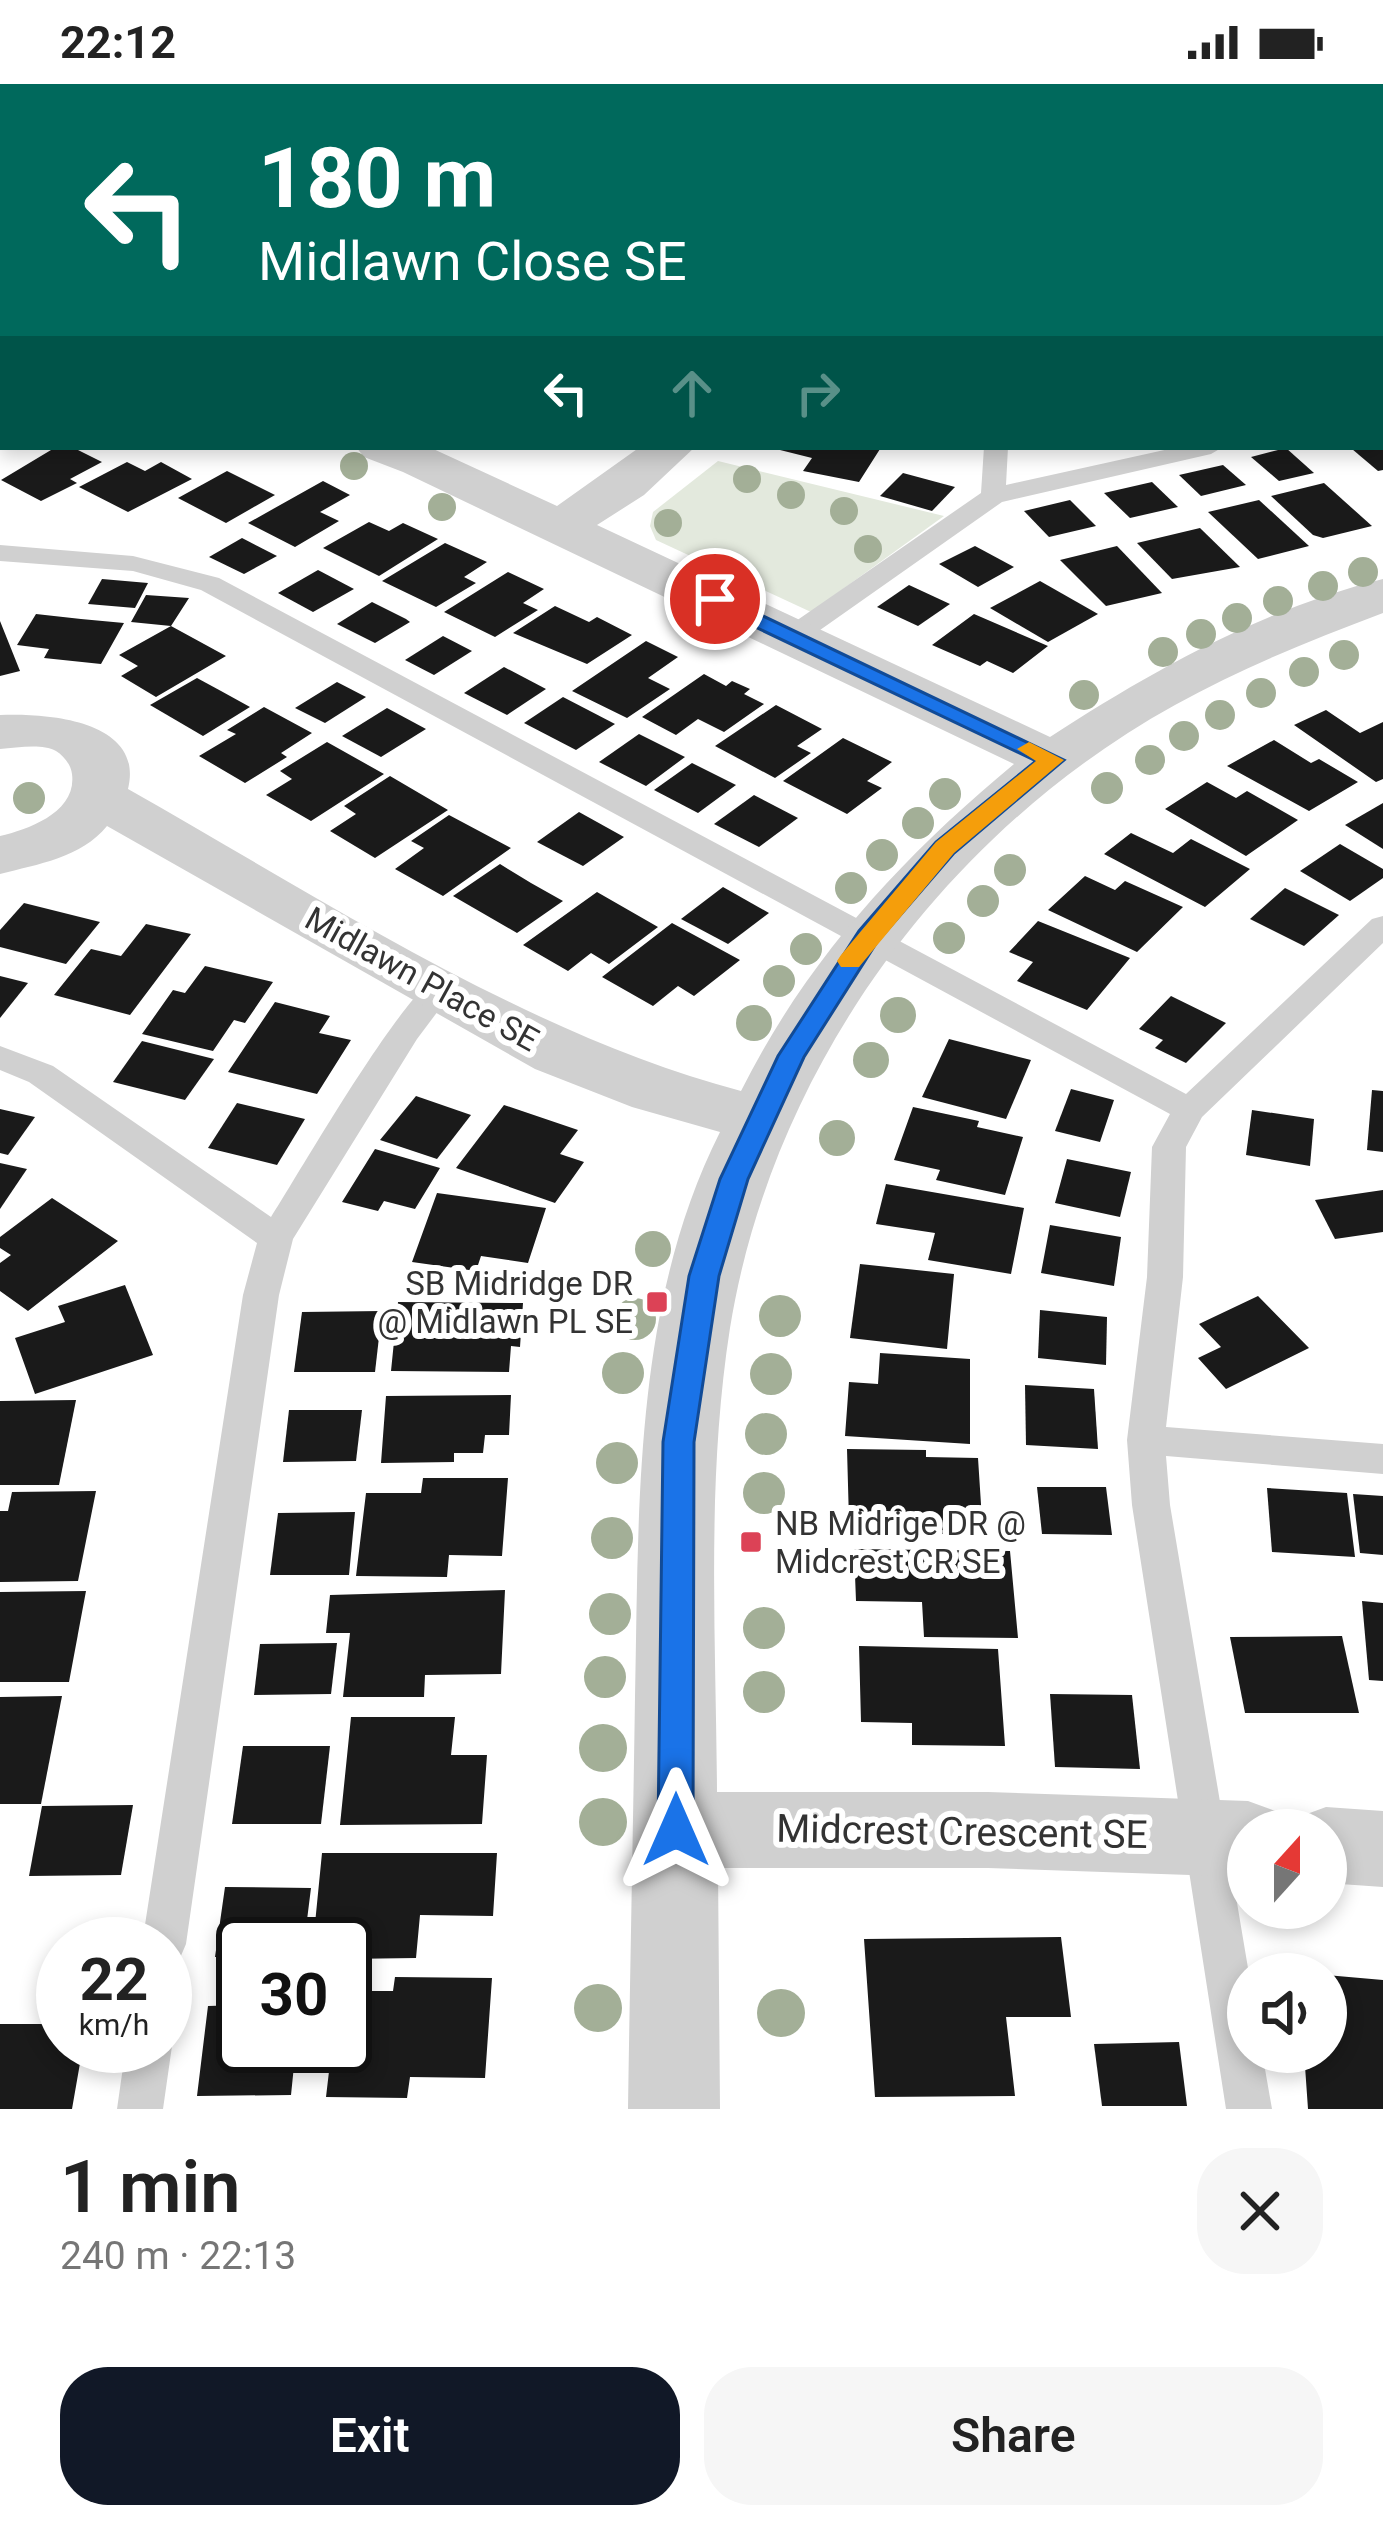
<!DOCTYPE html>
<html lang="en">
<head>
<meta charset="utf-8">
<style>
	:root { --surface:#fff; --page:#f6f6f6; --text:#222; --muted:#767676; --accent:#111827 }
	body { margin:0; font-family:Roboto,sans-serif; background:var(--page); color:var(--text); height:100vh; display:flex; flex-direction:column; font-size:45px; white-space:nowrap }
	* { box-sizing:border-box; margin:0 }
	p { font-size:39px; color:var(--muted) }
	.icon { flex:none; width:66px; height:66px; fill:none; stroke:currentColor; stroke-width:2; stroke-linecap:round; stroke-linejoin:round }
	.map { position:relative; height:2025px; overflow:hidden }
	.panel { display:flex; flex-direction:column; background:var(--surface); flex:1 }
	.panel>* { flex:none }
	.hud { position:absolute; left:0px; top:0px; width:1383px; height:366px; box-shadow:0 6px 18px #0003; background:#00695c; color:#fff; overflow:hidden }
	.needle { width:78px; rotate:21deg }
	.controls { position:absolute; left:1227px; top:1725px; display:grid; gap:24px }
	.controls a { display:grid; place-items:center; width:120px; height:120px; border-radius:50%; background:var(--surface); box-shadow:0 6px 18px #0003; font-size:60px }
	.speed { position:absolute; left:36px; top:1833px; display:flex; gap:24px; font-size:60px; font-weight:700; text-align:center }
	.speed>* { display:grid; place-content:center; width:156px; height:156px; border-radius:50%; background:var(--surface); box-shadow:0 6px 18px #0003; line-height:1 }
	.speed small { font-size:30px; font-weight:400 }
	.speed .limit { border:6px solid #111; border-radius:18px; background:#fff; color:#111 }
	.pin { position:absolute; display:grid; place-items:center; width:102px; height:102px; color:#fff; margin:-51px; border:6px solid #fff; border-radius:50%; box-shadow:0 3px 12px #0007 }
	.me { position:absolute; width:132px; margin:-66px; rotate:0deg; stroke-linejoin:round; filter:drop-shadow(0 0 9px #0008) }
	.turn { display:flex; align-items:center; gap:42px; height:252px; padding:0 60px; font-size:54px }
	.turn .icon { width:156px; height:156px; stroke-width:2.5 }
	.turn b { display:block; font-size:84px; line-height:102px }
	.lanes { display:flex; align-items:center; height:114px; padding:0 60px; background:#0003; justify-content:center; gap:60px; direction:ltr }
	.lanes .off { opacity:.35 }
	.round { display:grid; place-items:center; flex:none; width:126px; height:126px; border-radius:48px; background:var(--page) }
	.overview { display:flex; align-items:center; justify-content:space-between; height:204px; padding:0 60px }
	h1 { font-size:72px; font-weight:600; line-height:90px }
	.primary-button { display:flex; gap:24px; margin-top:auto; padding:24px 60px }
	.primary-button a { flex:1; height:138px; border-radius:48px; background:var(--accent); color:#fff; font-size:48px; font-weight:600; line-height:138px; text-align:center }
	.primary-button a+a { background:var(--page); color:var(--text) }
	.status { display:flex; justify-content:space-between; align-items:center; height:84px; padding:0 60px; background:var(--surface); direction:ltr }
	.status svg { height:33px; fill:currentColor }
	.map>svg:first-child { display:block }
	.green { fill:#e3e9dd }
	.building { fill:#1a1a1a }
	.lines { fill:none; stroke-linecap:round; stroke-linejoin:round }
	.service { fill:#d0d0d0; fill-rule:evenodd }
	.minor { fill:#d0d0d0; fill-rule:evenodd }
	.tree { fill:#a3af97 }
	.route { fill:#1a73e8; stroke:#114b97; stroke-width:3 }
	.slow { fill:#f59e0b }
	.poi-dot { fill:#dc4256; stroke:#fff; stroke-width:4.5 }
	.labels { text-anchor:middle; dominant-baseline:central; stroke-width:12; stroke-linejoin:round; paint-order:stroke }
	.street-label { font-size:33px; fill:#333; stroke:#fff }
	.poi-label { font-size:33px; fill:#333; stroke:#fff; text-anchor:end }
	.near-street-label { font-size:39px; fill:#333; stroke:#fff }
</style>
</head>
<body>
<div class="status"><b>22:12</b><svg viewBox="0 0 49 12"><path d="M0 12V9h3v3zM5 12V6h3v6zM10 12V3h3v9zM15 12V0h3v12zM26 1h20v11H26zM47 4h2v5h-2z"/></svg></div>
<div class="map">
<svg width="1383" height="2025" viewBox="0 0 1383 2025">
	<rect width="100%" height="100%" fill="#fff"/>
	<polygon class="green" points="718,377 944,432 811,528 656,456 650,442 653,428"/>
	<g class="building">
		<polygon points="56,363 72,363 102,378 70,395 77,399 41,417 1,396"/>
		<polygon points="768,363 868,363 880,365 859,398 803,387 812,374"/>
		<polygon points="1360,363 1383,363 1383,386 1378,387 1352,365"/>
		<polygon points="1286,364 1314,389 1279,397 1251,373"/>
		<polygon points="127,378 145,387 161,378 192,395 128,428 79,403"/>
		<polygon points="1223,381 1246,401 1201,412 1179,391"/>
		<polygon points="227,387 275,411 226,439 178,414"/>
		<polygon points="903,389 955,403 932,427 880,412"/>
		<polygon points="323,397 350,411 320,428 339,437 295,463 248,439"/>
		<polygon points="1152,398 1178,423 1130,434 1104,409"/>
		<polygon points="1324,399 1372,442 1323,454 1313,451 1271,412"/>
		<polygon points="1070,416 1096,442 1049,453 1024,427"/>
		<polygon points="1259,416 1309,462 1258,475 1208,428"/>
		<polygon points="369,438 389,447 403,439 438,455 379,492 323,464"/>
		<polygon points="1200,444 1240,483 1172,495 1137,459"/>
		<polygon points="242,454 277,472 244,490 209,473"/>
		<polygon points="445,459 487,478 464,493 476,499 436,523 382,497"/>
		<polygon points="975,462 1014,483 978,503 939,480"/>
		<polygon points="1117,462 1162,509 1106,522 1060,476"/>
		<polygon points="318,486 354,505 313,528 278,509"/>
		<polygon points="508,488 544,505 523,519 538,526 495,553 444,528"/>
		<polygon points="102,495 148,499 135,524 88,520"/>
		<polygon points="1040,497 1098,530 1048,558 990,524"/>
		<polygon points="909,501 950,520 918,542 877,523"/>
		<polygon points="146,511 189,514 171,542 226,572 156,613 121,592 138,582 119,571 171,542 131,538"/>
		<polygon points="372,518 406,535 410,538 375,559 337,540"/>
		<polygon points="555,522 589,538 597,533 632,551 587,580 513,549"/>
		<polygon points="36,530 81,535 124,539 101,580 44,574 49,565 17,561"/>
		<polygon points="974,530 1048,562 1013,589 987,577 980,582 932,561"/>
		<polygon points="0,537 20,587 0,592"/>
		<polygon points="443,552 472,567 434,591 405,576"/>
		<polygon points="646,557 678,573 648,594 670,605 627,634 572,607"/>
		<polygon points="504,583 546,605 507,631 464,609"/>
		<polygon points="704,590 726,602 732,597 750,605 744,610 764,620 724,648 698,635 676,651 642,633"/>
		<polygon points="197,594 221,607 250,623 203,652 150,621"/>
		<polygon points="337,598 366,613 325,639 295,624"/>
		<polygon points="563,613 615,640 576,666 524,639"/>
		<polygon points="776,621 822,645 797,662 811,669 775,694 715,662"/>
		<polygon points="264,623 312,649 281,669 287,673 245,699 199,672 236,650 227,646"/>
		<polygon points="387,624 426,645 381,673 342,652"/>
		<polygon points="1326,626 1360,649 1383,638 1383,695 1376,698 1294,641"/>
		<polygon points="639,650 685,673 646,702 599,678"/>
		<polygon points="843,654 892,678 867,697 882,704 847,730 783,697"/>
		<polygon points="1274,656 1311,679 1319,675 1358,698 1309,727 1227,682"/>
		<polygon points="327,658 384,690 311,737 266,711 292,695 280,687"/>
		<polygon points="692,679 736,701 698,729 654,706"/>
		<polygon points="390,692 448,726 375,774 330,747 356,730 344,722"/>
		<polygon points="1207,698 1236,714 1247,707 1298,736 1246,772 1165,725"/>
		<polygon points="754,711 798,734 759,763 714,740"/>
		<polygon points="1383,719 1383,765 1345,741"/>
		<polygon points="579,728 624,753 583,782 537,758"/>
		<polygon points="449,731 511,764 443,812 395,785 424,764 411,757"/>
		<polygon points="1131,749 1173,769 1191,755 1250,785 1205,823 1104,770"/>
		<polygon points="1340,760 1383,785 1383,794 1350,817 1300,787"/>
		<polygon points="500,780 531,799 563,817 517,849 453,812"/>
		<polygon points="1085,792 1115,806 1125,797 1183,823 1137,868 1048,826"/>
		<polygon points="723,803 769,829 728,860 681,835"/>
		<polygon points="1285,804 1339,831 1304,862 1250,835"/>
		<polygon points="597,808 658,843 609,880 591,869 568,887 523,861"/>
		<polygon points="24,819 100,838 66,880 0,863 0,846"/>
		<polygon points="1038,837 1130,874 1087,926 1017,897 1033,878 1009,868"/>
		<polygon points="672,839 740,876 694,912 678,902 653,922 602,893"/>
		<polygon points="146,840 191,850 130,931 54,911 91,865 121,872"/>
		<polygon points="205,882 273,898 245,939 234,936 213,967 142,950 173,906 185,909"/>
		<polygon points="0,892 28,899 0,934"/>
		<polygon points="1171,912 1226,939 1186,979 1155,964 1163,956 1139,945"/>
		<polygon points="275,918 330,932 319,949 351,956 317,1010 228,988"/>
		<polygon points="949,955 1031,976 1006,1035 922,1013"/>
		<polygon points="142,957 214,975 185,1016 113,998"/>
		<polygon points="1071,1005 1114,1016 1100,1058 1055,1047"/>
		<polygon points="1372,1006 1383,1007 1383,1068 1367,1066"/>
		<polygon points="416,1012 471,1031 437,1075 380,1056"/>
		<polygon points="237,1019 305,1035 277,1081 208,1064"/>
		<polygon points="504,1021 578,1046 560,1070 584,1078 555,1119 456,1084"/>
		<polygon points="913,1023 979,1037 977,1043 1023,1053 1005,1111 936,1096 940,1086 894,1076"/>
		<polygon points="0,1025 35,1033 8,1071 0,1069"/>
		<polygon points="1252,1026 1314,1035 1310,1082 1246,1071"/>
		<polygon points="375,1065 440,1084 415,1125 384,1117 378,1127 342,1118"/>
		<polygon points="1067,1075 1131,1088 1120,1133 1055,1119"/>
		<polygon points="0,1079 27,1085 0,1125"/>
		<polygon points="886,1100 1024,1124 1011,1190 928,1176 935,1149 876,1140"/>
		<polygon points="1383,1106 1383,1148 1335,1155 1315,1116"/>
		<polygon points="437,1109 546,1124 528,1179 481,1172 476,1187 412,1178"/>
		<polygon points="52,1114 118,1157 28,1227 0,1207 0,1179 11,1171 0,1164 0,1153"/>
		<polygon points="1050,1141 1121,1153 1114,1202 1041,1189"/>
		<polygon points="860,1180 954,1190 947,1265 850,1254"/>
		<polygon points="125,1201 153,1271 35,1310 15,1254 65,1238 58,1222"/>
		<polygon points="1258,1212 1309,1264 1226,1305 1198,1274 1221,1263 1199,1240"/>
		<polygon points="398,1218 523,1219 520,1263 511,1262 509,1288 391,1287"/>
		<polygon points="1040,1226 1107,1233 1106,1281 1038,1274"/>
		<polygon points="382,1227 375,1288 294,1288 302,1228"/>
		<polygon points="880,1269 970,1275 970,1360 845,1352 849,1298 878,1300"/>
		<polygon points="1025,1301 1094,1305 1098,1365 1026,1361"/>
		<polygon points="511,1311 509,1351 485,1351 483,1369 454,1369 454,1378 381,1379 386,1312"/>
		<polygon points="76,1316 59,1401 0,1401 0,1317"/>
		<polygon points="289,1326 362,1326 356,1377 283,1378"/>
		<polygon points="847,1365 926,1366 926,1373 978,1374 983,1451 916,1449 915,1438 849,1437"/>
		<polygon points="423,1394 508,1394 502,1472 449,1471 447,1493 356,1492 366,1409 421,1409"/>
		<polygon points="1037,1403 1106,1403 1112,1451 1042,1450"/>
		<polygon points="1267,1404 1347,1409 1355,1473 1272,1468"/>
		<polygon points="96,1407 78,1497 0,1498 0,1427 8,1427 12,1408"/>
		<polygon points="1353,1410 1383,1412 1383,1471 1360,1469"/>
		<polygon points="355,1428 349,1491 270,1491 278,1429"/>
		<polygon points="854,1465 1010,1467 1018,1554 924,1553 922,1518 856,1517"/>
		<polygon points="505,1506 501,1590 425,1591 424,1613 343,1613 350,1549 326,1549 330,1511"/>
		<polygon points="86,1507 69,1598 0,1598 0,1508"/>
		<polygon points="1362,1517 1383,1519 1383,1597 1369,1596"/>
		<polygon points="1342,1552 1359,1629 1245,1629 1230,1553"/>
		<polygon points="337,1559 331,1610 254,1611 260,1560"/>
		<polygon points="859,1562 998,1565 1005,1662 912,1661 912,1639 861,1638"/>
		<polygon points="1050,1610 1132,1611 1140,1685 1055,1683"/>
		<polygon points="62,1612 41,1720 0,1720 0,1613"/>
		<polygon points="351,1633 455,1633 451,1671 487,1671 482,1740 340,1741"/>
		<polygon points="243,1662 330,1662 321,1740 232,1740"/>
		<polygon points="133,1721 121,1791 29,1792 42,1722"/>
		<polygon points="322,1769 497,1769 493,1832 420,1831 416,1874 345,1875 345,1860 313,1860"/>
		<polygon points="225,1803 311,1804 304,1860 243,1860 243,1873 215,1873"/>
		<polygon points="1061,1853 1071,1933 1006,1933 1015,2012 875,2013 864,1855"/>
		<polygon points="1326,1891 1383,1896 1383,2025 1308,2025 1304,1968 1326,1968"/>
		<polygon points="395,1893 492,1894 485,1994 410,1993 407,2014 326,2013 332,1962 345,1962 345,1907 393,1907"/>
		<polygon points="243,1921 243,1962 296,1962 291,2011 197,2012 208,1922"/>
		<polygon points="0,1940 63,1940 63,1962 83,1962 72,2025 0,2025"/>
		<polygon points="1179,1958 1187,2022 1102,2022 1094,1960"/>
	</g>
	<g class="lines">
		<g class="service">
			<polygon points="79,0 99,0 77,3"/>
			<polygon points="543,0 563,0 542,3"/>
			<rect x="1008" y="0" width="20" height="3"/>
			<polygon points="1111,0 1149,0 1151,3 1113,3"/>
			<rect x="1380" y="34" width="3" height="12"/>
			<polygon points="0,124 3,124 0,141"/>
			<polygon points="0,165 3,166 3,180 0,179"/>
			<polygon points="1383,317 1383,331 1380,332 1380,318"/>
			<polygon points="984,363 1008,363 1006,401 1178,363 1223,363 1211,370 1002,418 803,558 783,558 779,552 783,546 981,409"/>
			<polygon points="0,461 133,472 219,494 1186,1010 1372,835 1383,832 1383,859 1202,1033 1186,1063 1183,1193 1166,1343 1383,1360 1383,1390 1166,1372 1170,1421 1249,1890 1248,1968 1262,1968 1272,2025 1226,2025 1132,1421 1127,1356 1147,1193 1152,1063 1170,1030 201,506 133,487 0,477"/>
			<path d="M440,892L451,896L456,903L417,955L293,1155L279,1211L186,1860L180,1874L165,1880V1860H142L243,1211L257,1159L29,998L0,986V962L53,982L271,1133C297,1093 406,902 440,892Z"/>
			<polygon points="165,1947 172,1962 163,2025 117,2025 126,1962 165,1962"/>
		</g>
		<g class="minor">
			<polygon points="310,0 355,0 308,3"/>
			<polygon points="455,0 511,0 513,3 457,3"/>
			<rect x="1380" y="141" width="3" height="26"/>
			<path d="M356,363H429L557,422L640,363H695L644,411L597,441L1050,653C1153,586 1263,525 1383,495V529C1311,556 1242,584 1175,621C945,748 772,984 730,1244C706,1397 716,1554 717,1708H988L1248,1717L1278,1728L1286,1746H1248V1793L988,1784H718L720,2025H628C630,1888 633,1750 635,1613C639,1424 633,1221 720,1048L632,1023L535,985L107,742C81,774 38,780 0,790V752C29,745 77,728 72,690C71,681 64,672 56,667C41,659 17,664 0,665V631C44,629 145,635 128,705C321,814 526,950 741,1007C807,875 902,773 1014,680L403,388L364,373Z"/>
			<polygon points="1326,1723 1383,1727 1383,1803 1326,1799 1326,1746 1290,1746 1296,1734"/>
		</g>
	</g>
	<g class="tree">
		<circle cx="354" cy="382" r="14"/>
		<circle cx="747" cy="395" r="14"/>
		<circle cx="791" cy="411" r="14"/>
		<circle cx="442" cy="423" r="14"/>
		<circle cx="844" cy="427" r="14"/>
		<circle cx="668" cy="439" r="14"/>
		<circle cx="868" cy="465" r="14"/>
		<circle cx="1363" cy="488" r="15"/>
		<circle cx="1323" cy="502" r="15"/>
		<circle cx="1278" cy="517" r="15"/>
		<circle cx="1237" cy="534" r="15"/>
		<circle cx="1201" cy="550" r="15"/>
		<circle cx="1163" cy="568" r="15"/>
		<circle cx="1344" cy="571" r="15"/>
		<circle cx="1304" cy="588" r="15"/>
		<circle cx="1261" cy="609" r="15"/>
		<circle cx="1084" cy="611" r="15"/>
		<circle cx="1220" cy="631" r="15"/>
		<circle cx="1184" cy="652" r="15"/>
		<circle cx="1150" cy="676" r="15"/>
		<circle cx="1107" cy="704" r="16"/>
		<circle cx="945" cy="710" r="16"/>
		<circle cx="29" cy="714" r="16"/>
		<circle cx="918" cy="739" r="16"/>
		<circle cx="882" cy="771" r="16"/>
		<circle cx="1010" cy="786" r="16"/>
		<circle cx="851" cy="804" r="16"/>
		<circle cx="983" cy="817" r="16"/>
		<circle cx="949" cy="854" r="16"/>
		<circle cx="806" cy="865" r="16"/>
		<circle cx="779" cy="897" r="16"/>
		<circle cx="898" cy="931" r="18"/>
		<circle cx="754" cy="939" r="18"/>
		<circle cx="871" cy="976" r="18"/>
		<circle cx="837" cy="1054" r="18"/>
		<circle cx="653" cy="1165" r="18"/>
		<circle cx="780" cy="1232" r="21"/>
		<circle cx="635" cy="1235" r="21"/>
		<circle cx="623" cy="1289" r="21"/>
		<circle cx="771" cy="1290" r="21"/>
		<circle cx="766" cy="1350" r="21"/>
		<circle cx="617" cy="1379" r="21"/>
		<circle cx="764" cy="1409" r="21"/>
		<circle cx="612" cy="1454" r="21"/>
		<circle cx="610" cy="1530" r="21"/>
		<circle cx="764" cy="1544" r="21"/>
		<circle cx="605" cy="1593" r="21"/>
		<circle cx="764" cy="1608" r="21"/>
		<circle cx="603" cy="1664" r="24"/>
		<circle cx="603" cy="1738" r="24"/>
		<circle cx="598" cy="1924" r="24"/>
		<circle cx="781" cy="1929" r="24"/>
	</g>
	<polygon class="route" points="715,509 1064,676 954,769 877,858 804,973 748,1095 719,1192 694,1358 693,1746 688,1757 676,1762 663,1757 658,1746 663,1358 689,1192 720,1095 778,972 859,847 936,758 1036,677 707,520 704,515"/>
	<polygon class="slow" points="1029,658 1064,676 954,769 859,883 841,883 837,877 841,871 936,758 1036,677 1017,665"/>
	<g class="poi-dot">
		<rect x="645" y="1206" width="24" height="24" rx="6"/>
		<rect x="739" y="1446" width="24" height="24" rx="6"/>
	</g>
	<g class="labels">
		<g class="street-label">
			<text transform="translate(422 895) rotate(29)">Midlawn Place SE</text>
		</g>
		<g class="poi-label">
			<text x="633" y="1199">SB Midridge DR<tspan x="633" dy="38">@ Midlawn PL SE</tspan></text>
			<text x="775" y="1439" text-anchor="start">NB Midrige DR @<tspan x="775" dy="38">Midcrest CR SE</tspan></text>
		</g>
		<g class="near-street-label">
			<text transform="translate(962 1748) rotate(1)">Midcrest Crescent SE</text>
		</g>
	</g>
</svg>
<div class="controls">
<a><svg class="needle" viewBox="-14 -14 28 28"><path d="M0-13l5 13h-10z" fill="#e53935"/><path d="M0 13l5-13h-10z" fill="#767676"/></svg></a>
<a><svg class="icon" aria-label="sound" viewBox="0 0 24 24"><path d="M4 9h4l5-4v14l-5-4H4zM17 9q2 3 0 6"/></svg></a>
</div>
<div class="speed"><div>22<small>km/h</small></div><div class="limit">30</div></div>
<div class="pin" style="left:715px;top:515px;background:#d93025"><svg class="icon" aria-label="arrive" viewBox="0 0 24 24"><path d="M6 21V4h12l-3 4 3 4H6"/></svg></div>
<svg class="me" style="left:676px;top:1746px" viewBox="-20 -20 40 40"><path d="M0-17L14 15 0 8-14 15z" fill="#1a73e8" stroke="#fff" stroke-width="4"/></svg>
<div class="hud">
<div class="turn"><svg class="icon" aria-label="left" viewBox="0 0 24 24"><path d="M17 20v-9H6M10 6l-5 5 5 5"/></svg><div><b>180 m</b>Midlawn Close SE</div></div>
<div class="lanes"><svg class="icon" aria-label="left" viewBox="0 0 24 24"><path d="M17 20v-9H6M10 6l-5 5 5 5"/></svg><svg class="icon off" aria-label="ahead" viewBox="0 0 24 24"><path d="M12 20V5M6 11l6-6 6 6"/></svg><svg class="icon off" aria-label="right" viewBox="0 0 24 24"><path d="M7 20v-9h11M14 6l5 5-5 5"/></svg></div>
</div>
</div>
<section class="panel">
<div class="overview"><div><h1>1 min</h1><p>240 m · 22:13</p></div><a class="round"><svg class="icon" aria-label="close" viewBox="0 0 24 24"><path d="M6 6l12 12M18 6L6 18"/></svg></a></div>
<div class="primary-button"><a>Exit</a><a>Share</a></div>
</section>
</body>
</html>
